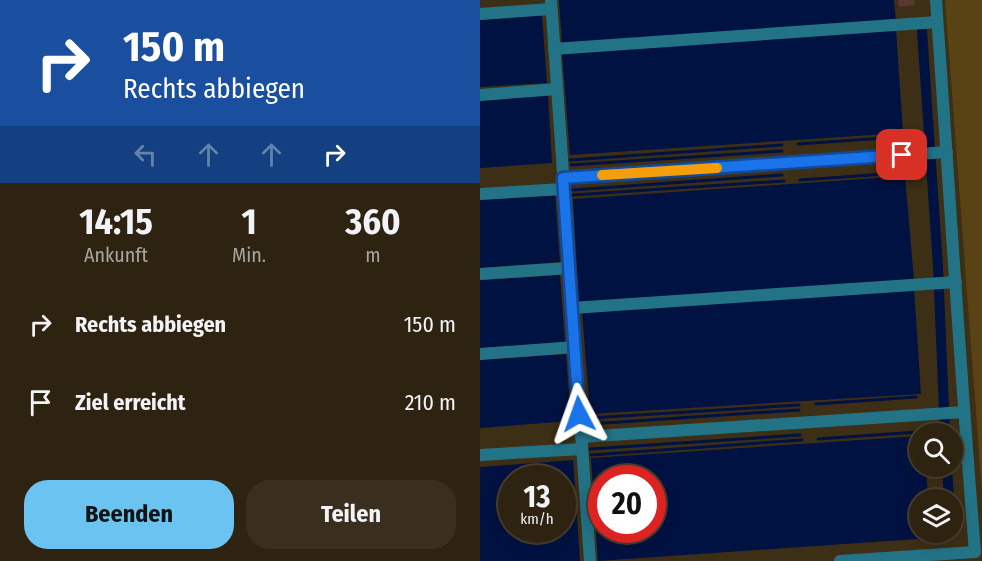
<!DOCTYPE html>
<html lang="de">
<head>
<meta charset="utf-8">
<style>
	:root { --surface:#2e2310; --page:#3a2f1e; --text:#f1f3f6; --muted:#a7a49f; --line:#494030; --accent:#6bc3f2 }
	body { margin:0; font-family:"Fira Sans Condensed",sans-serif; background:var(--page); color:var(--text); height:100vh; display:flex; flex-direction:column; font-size:22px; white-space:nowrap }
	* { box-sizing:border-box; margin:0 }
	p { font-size:20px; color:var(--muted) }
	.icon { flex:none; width:33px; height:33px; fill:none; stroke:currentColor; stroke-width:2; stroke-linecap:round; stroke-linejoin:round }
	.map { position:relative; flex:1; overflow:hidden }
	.sheet { display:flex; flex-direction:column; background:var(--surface); width:480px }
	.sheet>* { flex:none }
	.top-card { background:#1a4fa0; color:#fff; overflow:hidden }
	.buttons { position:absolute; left:429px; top:423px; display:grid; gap:12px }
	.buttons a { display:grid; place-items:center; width:54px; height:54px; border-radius:50%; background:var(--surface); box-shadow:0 3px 15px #0003,0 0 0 2px var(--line); font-size:30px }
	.speed { position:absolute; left:18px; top:465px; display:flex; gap:12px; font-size:30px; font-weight:700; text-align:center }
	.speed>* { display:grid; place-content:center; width:78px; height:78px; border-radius:50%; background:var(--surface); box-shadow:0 3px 15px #0003,0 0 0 2px var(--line); line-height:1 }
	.speed small { font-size:15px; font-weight:400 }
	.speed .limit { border:9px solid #d22; background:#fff; color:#111 }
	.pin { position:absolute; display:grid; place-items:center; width:51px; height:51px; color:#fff; margin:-26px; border-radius:12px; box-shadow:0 3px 9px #0006 }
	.me { position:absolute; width:66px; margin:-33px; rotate:356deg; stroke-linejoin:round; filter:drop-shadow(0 0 4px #0008) }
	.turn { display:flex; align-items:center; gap:21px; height:126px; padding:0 24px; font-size:27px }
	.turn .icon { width:78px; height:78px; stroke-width:2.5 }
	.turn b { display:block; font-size:42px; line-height:51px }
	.lanes { display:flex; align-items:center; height:57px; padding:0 24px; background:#0003; justify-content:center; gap:30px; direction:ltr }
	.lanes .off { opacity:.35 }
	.eta { display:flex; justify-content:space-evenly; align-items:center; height:102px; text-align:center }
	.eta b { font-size:36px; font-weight:700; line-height:42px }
	.action { display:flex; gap:12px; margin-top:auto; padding:12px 24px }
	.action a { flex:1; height:69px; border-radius:24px; background:var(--accent); color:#111; font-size:24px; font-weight:700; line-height:69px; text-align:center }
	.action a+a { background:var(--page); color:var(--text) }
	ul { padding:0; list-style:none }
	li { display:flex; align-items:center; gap:18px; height:78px; padding:0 24px }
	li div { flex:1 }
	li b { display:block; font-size:22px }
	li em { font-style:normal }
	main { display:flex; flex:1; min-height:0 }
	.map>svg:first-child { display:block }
	.green { fill:#594213 }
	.water { fill:#001242; fill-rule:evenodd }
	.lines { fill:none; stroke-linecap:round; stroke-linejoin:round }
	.stream { stroke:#001242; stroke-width:3 }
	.canal { stroke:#001242; stroke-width:10 }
	.building { fill:#573932 }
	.minor { stroke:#237387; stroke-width:12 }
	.route-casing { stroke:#114b97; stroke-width:15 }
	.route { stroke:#1a73e8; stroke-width:10 }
	.slow { stroke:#f59e0b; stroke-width:10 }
</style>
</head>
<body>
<main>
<section class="sheet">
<div class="top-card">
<div class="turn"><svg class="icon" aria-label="right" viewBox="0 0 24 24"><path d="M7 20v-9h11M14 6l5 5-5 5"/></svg><div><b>150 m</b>Rechts abbiegen</div></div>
<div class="lanes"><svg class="icon off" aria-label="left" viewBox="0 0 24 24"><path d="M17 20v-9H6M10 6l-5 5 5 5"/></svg><svg class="icon off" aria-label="ahead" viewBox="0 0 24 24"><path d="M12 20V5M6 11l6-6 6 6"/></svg><svg class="icon off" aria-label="ahead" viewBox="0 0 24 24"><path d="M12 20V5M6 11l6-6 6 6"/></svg><svg class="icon" aria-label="right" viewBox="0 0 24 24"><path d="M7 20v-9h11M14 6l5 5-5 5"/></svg></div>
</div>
<div class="eta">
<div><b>14:15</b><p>Ankunft</p></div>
<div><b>1</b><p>Min.</p></div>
<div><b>360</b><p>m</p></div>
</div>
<ul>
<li><svg class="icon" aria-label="right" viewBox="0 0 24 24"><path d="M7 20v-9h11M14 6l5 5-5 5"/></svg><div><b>Rechts abbiegen</b></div><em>150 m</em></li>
<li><svg class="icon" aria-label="arrive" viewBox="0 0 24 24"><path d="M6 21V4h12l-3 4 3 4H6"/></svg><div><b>Ziel erreicht</b></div><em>210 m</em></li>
</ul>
<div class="action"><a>Beenden</a><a>Teilen</a></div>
</section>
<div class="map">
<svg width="502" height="561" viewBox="0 0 502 561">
	<rect width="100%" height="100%" fill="#3d2f15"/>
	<polygon class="green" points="465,0 502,0 502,492"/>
	<g class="water">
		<polygon points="79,0 414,0 416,21 82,44"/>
		<polygon points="62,15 67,83 0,87 0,20"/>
		<polygon points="416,29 423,133 90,155 82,52"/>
		<polygon points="68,95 72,163 0,168 0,100"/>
		<polygon points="425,176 434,280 99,303 93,199"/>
		<polygon points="75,194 80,262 0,268 0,200"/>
		<polygon points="80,275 85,342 0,348 0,280"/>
		<polygon points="434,288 441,394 110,414 102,311"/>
		<polygon points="86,354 91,421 0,428 0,360"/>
		<path d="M439,436L440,466L446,467L448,499L440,500V532L451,533V538L118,561L111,458ZM122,478H172V530H122Z"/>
		<path d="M93,460L100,561H0V467ZM32,478H82V530H32Z"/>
	</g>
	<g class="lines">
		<g class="stream">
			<polyline points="318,144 419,137"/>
			<polyline points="90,160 302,145"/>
			<polyline points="91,165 302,151"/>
			<polyline points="320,180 420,173"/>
			<polyline points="93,190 302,175"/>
			<polyline points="93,195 304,181"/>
			<polyline points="336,404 436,397"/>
			<polyline points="110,418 319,405"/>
			<polyline points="110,424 319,410"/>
			<polyline points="338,439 438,432"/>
			<polyline points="110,449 320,435"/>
			<polyline points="111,455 322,440"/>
		</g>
		<g class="canal">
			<polyline points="442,31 458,267 465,434"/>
			<polyline points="467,466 469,500"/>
		</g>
	</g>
	<polygon class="building" points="418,0 434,0 435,5 419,7"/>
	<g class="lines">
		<g class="minor">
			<polyline points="71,0 110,561"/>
			<polyline points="0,14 71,9"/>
			<polyline points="74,49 457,22"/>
			<polyline points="0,95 77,89"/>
			<polyline points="83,178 467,152"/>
			<polyline points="0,194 84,189"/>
			<polyline points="0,274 89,268"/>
			<polyline points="92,308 476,282"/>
			<polyline points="0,354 95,347"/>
			<polyline points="101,437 484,412"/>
			<polyline points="0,455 102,449"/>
			<path d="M360,561L495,552C480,368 469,184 456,0"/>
		</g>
	</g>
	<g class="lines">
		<g class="route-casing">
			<polyline id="route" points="99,414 83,178 422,155"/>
		</g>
		<use href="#route" class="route"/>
		<polyline class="slow" points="122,175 237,168"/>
	</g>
</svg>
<div class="buttons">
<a><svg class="icon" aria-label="search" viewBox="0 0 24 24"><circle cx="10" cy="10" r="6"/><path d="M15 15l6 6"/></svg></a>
<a><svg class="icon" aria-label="layers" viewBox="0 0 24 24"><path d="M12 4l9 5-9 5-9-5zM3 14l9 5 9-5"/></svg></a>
</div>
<div class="speed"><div>13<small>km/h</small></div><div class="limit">20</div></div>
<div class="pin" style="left:422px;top:155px;background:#d93025"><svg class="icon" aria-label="arrive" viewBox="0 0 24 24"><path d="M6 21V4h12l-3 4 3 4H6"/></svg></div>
<svg class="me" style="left:99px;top:414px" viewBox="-20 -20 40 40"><path d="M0-17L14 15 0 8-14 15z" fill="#1a73e8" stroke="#fff" stroke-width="4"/></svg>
</div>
</main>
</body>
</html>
